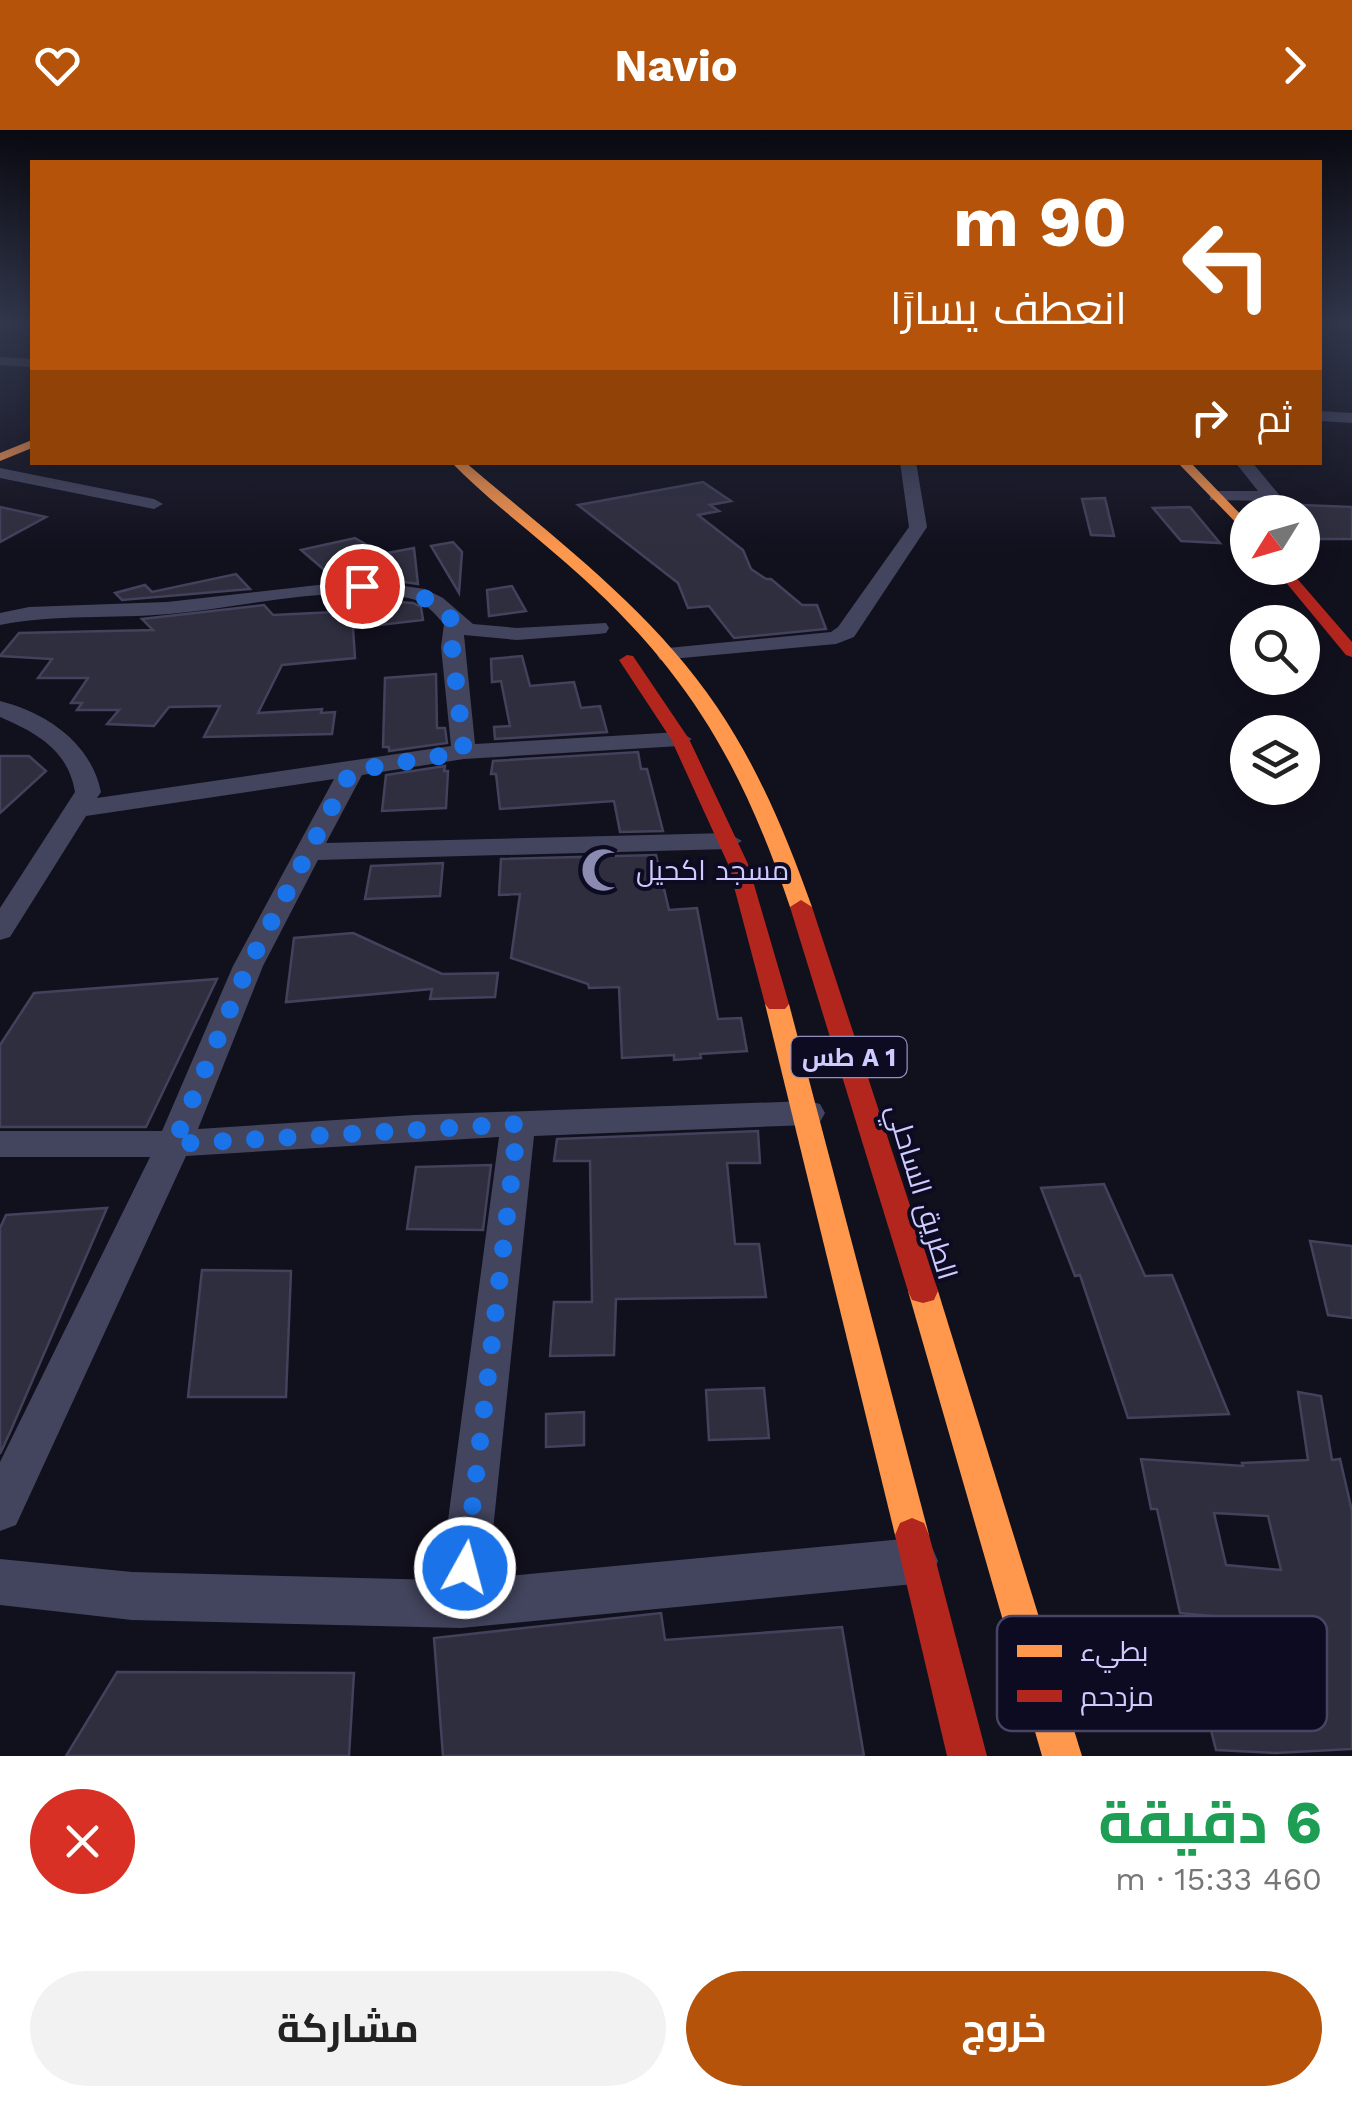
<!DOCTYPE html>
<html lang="ar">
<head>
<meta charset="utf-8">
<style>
	:root { --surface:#fff; --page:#f2f2f2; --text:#222; --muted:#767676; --accent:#b45309 }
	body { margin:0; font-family:"Work Sans",Cairo,sans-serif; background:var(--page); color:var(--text); direction:rtl; height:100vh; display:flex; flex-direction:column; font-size:38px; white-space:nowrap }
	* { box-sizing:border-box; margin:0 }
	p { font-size:32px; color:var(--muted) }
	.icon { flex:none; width:55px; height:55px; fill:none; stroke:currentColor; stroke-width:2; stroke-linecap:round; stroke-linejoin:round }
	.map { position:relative; height:1626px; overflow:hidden; direction:ltr }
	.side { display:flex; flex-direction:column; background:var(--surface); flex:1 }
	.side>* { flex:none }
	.top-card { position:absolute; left:30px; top:30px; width:1292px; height:305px; border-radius:0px; box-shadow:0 5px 25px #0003; direction:rtl; background:#b45309; color:#fff; overflow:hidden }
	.needle { width:65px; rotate:233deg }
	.tools { position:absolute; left:1230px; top:365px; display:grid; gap:20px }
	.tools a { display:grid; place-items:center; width:90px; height:90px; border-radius:50%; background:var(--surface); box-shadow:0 5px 25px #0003; font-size:50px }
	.pin { position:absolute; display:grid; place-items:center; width:85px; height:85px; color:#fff; margin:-42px; border:5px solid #fff; border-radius:50%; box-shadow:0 2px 10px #0007 }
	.me { position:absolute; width:110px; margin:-55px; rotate:7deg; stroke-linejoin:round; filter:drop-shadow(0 0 8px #0008) }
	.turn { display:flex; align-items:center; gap:35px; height:210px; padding:0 30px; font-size:45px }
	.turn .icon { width:130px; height:130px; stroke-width:2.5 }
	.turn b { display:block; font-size:70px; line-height:85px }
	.then { display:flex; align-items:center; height:95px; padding:0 30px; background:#0003; gap:20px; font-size:38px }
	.round { display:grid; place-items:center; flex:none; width:105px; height:105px; border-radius:52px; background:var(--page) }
	.head { display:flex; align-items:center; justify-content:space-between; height:170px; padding:0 30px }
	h1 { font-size:60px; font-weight:700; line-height:75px; color:#1e9e55 }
	.primary-button { display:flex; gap:20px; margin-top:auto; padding:20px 30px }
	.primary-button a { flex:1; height:115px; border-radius:60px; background:var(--accent); color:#fff; font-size:40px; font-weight:700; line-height:115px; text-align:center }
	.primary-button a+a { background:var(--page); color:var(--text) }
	header { display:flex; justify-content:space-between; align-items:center; height:130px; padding:0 30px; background:var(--accent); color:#fff; font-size:45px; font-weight:700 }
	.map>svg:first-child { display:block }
	.building { fill:#2f2e3f; stroke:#43415b; stroke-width:2.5; fill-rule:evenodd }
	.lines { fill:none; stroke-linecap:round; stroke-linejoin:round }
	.street { fill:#43455e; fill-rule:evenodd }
	.slow { fill:#ff974d; fill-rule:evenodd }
	.jam { fill:#b3261e; fill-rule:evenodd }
	.route { stroke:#1a73e8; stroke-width:18; stroke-dasharray:0 32.4 }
	.labels { text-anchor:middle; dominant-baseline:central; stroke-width:8; stroke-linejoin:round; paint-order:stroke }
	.shield { fill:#0d0b22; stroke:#9391bd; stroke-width:2.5 }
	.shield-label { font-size:25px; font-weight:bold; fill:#cdcbff }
	.poi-label { font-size:28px; fill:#cdcbff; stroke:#0d0b22; text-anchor:start }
	.street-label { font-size:28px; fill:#cdcbff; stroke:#0d0b22 }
	.key { fill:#0d0b22; stroke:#474564; stroke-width:2.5 }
	.key-label { font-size:28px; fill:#cdcbff }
</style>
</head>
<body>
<header><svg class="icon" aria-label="forward" viewBox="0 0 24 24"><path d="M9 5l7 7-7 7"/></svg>Navio<svg class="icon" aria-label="heart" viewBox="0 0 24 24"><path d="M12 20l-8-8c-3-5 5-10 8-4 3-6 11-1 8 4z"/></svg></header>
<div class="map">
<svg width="1352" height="1626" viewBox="0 0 1352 1626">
	<rect width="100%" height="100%" fill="#11101d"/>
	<g class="building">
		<polygon points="703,352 731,371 710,375 719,381 698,385 743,420 751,439 766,449 771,449 802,475 817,475 826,499 734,508 709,476 688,478 678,453 578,375"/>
		<polygon points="1105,368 1114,406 1091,405 1082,369"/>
		<polygon points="1302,375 1352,377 1352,409 1302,409"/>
		<polygon points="0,377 46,387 0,412"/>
		<polygon points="1190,377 1220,413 1181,411 1153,378"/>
		<polygon points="355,408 382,424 414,418 418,454 363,446 330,450 329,444 301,420"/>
		<polygon points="453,412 462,422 459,463 431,416"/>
		<polygon points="236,444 250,459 122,470 115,463 145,455 152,462"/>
		<polygon points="512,456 526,481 489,486 487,460"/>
		<polygon points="333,468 413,473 421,477 423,490 353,498 355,528 282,535 258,583 322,579 321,583 335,582 332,604 204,607 220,576 169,577 154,596 107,594 119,580 77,580 82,573 71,573 88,548 38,548 52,529 0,526 19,503 153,500 142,489 264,475 273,485 335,482"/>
		<polygon points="522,526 530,556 574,552 581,578 600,576 607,602 495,609 494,597 510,596 501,551 492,552 491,529"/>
		<polygon points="436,544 437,598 445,598 447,613 389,621 389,617 383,617 385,548"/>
		<polygon points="638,622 641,639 647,639 663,701 620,702 614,671 500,679 496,644 491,644 493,631"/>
		<polygon points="0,626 29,626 46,641 0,683"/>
		<polygon points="445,636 444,641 448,641 446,678 382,681 386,645"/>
		<polygon points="656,725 669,780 697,778 718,889 741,888 747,921 700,924 701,928 674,930 674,925 622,928 619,857 589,858 588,854 511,828 520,764 499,765 501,729"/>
		<polygon points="443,733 440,766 365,769 371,736"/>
		<polygon points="353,803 442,844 498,843 495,867 430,869 432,859 286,872 294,808"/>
		<polygon points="217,849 146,997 0,997 0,915 34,863"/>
		<polygon points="758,1001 760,1033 727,1033 735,1114 759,1114 766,1167 616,1169 614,1225 550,1226 554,1172 592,1172 590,1031 554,1031 557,1009"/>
		<polygon points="491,1035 483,1100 407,1099 416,1037"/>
		<polygon points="1104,1054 1145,1146 1172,1145 1229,1284 1128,1288 1080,1145 1075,1146 1041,1058"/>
		<polygon points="107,1078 11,1300 0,1324 0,1098 6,1085"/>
		<polygon points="1310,1111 1352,1116 1352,1188 1328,1185"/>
		<polygon points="202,1140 291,1141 286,1267 188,1267"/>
		<polygon points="764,1258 769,1308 709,1310 706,1260"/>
		<path d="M1298,1262L1321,1266L1332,1330L1340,1329L1352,1381V1619L1275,1623L1216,1620L1205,1576L1289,1580L1264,1491L1180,1483L1157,1379H1151L1141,1329L1243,1336L1242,1333L1308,1330ZM1214,1383L1268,1386L1281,1440L1226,1435Z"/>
		<polygon points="584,1282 584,1315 546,1317 546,1284"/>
		<polygon points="661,1483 665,1510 842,1497 864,1626 443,1626 434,1508"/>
		<polygon points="117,1542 354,1543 349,1626 66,1626"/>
	</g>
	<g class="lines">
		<g class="street">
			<polygon points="0,227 32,229 32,237 0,235"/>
			<polygon points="1320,281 1352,283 1352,293 1320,291"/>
			<polygon points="900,332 916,332 927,397 854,507 836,514 660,530 657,525 668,518 831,502 838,497 909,397"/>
			<polygon points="1235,332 1252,332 1281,367 1278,371 1210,370 1210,362 1216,361 1258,361"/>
			<polygon points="0,338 154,369 163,374 154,379 0,348"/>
			<path d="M362,450L425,459L443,468L473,494L517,498L606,493L609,498L606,503L598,504L517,510L464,505L475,614L680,602L692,609L680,616L464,629L362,645L326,713L728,703L742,711L728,719L318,730L263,836L198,999L414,985L808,971L820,974L825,983L820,992L808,995L534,1006L488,1448L914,1408L931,1415L938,1431L931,1447L914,1454L461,1498L132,1490L0,1475V1429L132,1442L440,1450L499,1007L186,1026L16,1395L0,1401V1332L150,1027H0V1001H162L233,836L334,649L86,686L10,807L0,810V778L75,662C68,620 37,603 0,587V571C47,583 91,613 101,662L97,668L451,616L441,517L444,494C433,482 425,471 408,468C330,454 247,477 169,484C113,489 56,484 0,495V483L29,477L167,472Z"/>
		</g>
		<g class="slow">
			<polygon points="32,310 32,318 0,331 0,323"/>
			<path d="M451,332H465C554,408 651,479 717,577C759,639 787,707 812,777L809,782H793L790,777C744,641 692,547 584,449C541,409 492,374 451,332Z"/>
			<polygon points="1177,332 1190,332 1248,392 1248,405"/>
			<polygon points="777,866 789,874 929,1405 924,1417 912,1422 900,1417 895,1405 765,874"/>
			<polygon points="923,1149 934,1152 938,1161 1082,1626 1042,1626 908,1161 912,1152"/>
		</g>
		<g class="jam">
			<polygon points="1274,438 1288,438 1352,512 1352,527 1346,525"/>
			<polygon points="627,525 633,526 689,609 748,734 789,874 785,879 769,879 765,874 728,734 671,609 619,530"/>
			<polygon points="801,770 812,777 938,1161 934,1170 923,1173 912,1170 908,1161 790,777"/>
			<polygon points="912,1388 924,1393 929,1405 987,1626 947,1626 895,1405 900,1393"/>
		</g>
	</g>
	<linearGradient id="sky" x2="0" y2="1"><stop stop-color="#090910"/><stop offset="0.46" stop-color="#32374c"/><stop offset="1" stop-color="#32374c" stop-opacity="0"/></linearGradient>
	<rect width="1352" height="420" fill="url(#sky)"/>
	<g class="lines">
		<path class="route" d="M362,456C400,458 431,462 455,494L452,517L464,622L351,641L248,836L174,1014L518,994L465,1438"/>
	</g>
	<defs>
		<g id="mosque-bare" transform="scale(3.45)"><path d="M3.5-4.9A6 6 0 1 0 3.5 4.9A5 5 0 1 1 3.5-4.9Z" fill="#8b8ab0" stroke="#0d0b22" stroke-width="2.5" paint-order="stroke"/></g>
	</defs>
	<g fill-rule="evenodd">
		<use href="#mosque-bare" x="603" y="740"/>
	</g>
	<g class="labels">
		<rect class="shield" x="791.5" y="907" width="115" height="40" rx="8"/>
		<g class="shield-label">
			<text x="849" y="927">طس A 1</text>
		</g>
		<g class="poi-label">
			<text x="636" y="740">مسجد اكحيل</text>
		</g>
		<g class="street-label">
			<text transform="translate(922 1062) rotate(73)">الطريق الساحلي</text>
		</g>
	</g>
	<rect x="997" y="1486" width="330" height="115" rx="15" class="key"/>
	<rect x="1017" y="1515" width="45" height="12" fill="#ff974d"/>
	<rect x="1017" y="1560" width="45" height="12" fill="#b3261e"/>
	<g class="key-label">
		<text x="1080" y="1531">بطيء</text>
		<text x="1080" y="1576">مزدحم</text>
	</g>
</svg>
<div class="tools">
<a><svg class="needle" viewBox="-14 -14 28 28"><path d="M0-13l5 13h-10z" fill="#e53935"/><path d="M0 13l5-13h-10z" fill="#767676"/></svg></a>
<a><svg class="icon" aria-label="search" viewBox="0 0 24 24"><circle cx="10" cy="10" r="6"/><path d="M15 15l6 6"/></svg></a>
<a><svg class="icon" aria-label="layers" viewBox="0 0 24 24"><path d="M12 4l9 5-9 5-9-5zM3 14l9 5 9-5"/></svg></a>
</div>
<div class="pin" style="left:362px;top:456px;background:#d93025"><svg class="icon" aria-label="arrive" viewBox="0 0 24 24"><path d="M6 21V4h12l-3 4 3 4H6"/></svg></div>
<svg class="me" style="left:465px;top:1438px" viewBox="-20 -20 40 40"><circle r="17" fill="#1a73e8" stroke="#fff" stroke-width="3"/><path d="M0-11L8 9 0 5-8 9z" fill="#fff"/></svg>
<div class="top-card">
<div class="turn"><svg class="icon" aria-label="left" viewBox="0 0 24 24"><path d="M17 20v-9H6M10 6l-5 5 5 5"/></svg><div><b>90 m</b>انعطف يسارًا</div></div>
<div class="then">ثم<svg class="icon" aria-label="right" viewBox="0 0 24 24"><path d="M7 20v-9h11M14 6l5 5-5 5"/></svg></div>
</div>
</div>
<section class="side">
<div class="head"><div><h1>6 دقيقة</h1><p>460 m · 15:33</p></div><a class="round" style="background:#d93025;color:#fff"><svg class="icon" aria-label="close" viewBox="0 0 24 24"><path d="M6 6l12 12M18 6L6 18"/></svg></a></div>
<div class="primary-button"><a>خروج</a><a>مشاركة</a></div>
</section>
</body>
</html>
